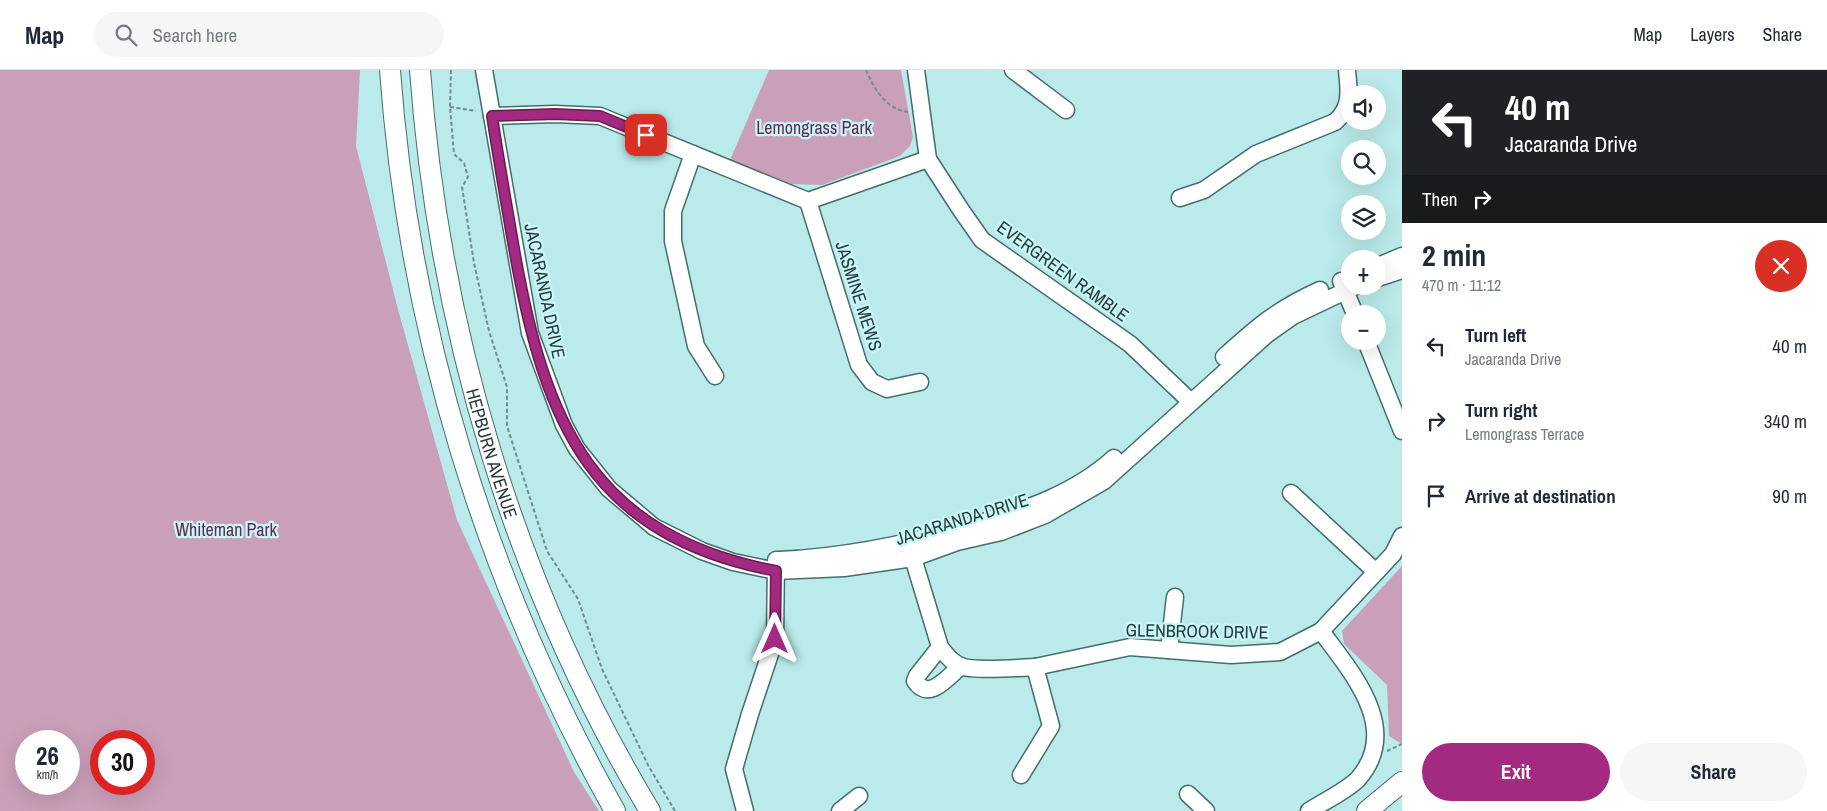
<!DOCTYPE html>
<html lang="en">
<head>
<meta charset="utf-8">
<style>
	:root { --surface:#fff; --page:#f6f6f7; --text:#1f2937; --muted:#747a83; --line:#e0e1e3; --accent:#a32a80 }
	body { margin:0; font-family:"Archivo Narrow",sans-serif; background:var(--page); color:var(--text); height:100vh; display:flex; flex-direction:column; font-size:19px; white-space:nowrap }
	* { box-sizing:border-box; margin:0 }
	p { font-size:16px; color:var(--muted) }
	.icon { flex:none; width:28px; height:28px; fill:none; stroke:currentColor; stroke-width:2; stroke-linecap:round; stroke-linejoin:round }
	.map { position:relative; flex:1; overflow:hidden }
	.drawer { display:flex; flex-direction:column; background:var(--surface); width:425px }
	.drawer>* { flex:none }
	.banner { background:#202124; color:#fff; overflow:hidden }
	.fabs { position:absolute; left:1341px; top:15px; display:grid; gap:10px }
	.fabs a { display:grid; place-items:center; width:45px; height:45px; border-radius:50%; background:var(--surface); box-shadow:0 5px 20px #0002; font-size:25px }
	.speed { position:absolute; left:15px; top:660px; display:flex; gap:10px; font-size:25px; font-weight:700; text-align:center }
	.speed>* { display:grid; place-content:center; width:65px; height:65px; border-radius:50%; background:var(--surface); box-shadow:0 5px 20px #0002; line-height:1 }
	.speed small { font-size:12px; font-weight:400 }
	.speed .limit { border:8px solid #d22; background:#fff; color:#111 }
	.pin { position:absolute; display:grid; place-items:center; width:42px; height:42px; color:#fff; margin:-21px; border-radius:10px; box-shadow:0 2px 8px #0006 }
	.me { position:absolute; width:55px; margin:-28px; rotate:0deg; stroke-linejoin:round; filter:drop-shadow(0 0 4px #0008) }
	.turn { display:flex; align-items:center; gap:18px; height:105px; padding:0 20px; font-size:22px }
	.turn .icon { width:65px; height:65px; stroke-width:2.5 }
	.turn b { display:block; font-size:35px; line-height:42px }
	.then { display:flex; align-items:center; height:48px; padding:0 20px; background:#0003; gap:10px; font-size:19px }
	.round { display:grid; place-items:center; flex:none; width:52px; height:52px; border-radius:26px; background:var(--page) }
	.overview { display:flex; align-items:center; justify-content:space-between; height:85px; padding:0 20px }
	h1 { font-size:30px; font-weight:700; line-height:38px }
	.button { display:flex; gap:10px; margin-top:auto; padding:10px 20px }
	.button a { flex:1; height:58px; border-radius:30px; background:var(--accent); color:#fff; font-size:20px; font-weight:700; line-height:58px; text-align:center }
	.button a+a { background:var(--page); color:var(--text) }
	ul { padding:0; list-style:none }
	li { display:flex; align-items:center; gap:15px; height:75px; padding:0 20px }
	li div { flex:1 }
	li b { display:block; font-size:19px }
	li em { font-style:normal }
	header { display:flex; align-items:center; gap:30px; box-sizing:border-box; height:70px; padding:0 25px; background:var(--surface); border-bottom:1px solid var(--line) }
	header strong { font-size:24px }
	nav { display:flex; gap:28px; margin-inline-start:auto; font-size:18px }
	.search { width:350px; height:45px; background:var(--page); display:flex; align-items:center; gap:12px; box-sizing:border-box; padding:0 18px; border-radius:28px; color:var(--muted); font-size:19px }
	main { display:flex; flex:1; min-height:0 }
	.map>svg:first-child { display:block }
	.green { fill:#ca9fb9; fill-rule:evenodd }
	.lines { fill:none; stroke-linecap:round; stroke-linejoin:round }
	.minor-casing { stroke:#436d6e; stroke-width:19 }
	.major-casing { stroke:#436d6e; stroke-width:22 }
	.path { stroke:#6e8e8e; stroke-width:2; stroke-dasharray:4 2.5; stroke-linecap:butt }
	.minor { stroke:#fff; stroke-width:16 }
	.major { stroke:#fff; stroke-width:20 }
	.route-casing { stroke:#6a1b53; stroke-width:12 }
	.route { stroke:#a32a80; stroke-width:9 }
	.labels { text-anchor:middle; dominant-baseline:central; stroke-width:4.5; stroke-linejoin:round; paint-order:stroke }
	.park-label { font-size:18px; fill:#692654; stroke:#c8f7f8 }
	.street-label { font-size:18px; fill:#283b3b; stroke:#c8f7f8 }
</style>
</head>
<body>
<header>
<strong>Map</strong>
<div class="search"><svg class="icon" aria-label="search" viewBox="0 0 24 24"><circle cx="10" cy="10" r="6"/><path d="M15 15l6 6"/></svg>Search here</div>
<nav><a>Map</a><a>Layers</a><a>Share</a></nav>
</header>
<main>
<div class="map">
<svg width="1402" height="741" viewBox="0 0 1402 741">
	<rect width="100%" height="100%" fill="#bbeaea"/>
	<g class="green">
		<path d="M0,0H360L356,76L399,243L457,450L574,702L599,741H0ZM26,671H69V714H26ZM101,671H144V714H101Z"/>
		<polygon points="769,0 901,0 913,67 910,76 900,86 822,115 791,114 730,90"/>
		<polygon points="1402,496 1402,674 1389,666 1387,615 1344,574 1342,561"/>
	</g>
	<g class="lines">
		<g class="minor-casing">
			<g id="minor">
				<polyline points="484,0 530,263 564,355 577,379 609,419 654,457 702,481 733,492 776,501 844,498 913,488 957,472 1001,462 1045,445 1104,411 1266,265 1293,246 1356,216"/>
				<polyline points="916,0 928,89 961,140 982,170 1130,274 1191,332"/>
				<polyline points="1013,0 1066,40"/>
				<polyline points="492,46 555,44 600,46 808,131 928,89"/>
				<polyline points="693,84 673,141 673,171 696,276 715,306"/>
				<path d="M1180,128L1204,120L1256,84L1335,52C1352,37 1349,21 1347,0"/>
				<polyline points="808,131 859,295 872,312 887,319 920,312"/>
				<polyline points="1378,196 1402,186"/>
				<polyline points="1378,208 1402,200"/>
				<polyline points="1341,211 1355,244"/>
				<polyline points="1366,271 1402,361"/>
				<path d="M1224,287C1258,256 1278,239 1320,220"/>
				<polyline points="1291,423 1376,502"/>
				<path d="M910,478L940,577C945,584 952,592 960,596C972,601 1020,598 1035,597L1130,577L1231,585L1280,582L1321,561L1393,484L1402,466"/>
				<path d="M779,490C845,487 908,474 970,456C1022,441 1073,425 1114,388"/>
				<path d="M940,577L917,606L915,611C929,632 948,607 961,596"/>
				<polyline points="1169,580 1175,527"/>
				<polyline points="1021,705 1051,656 1035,597"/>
				<polyline points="1188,724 1206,741"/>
				<polyline points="745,741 734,699 750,644 775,569 776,490"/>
				<polyline points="840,741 859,726"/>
				<path d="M1309,741C1324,731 1345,722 1358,709C1402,659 1352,603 1321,561"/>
			</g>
		</g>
		<g class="major-casing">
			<g id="major">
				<path d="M390,0C409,262 486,512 615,741"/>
				<path id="s1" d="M420,0C439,260 515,517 650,741"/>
				<polyline points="1367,741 1402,712"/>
			</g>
		</g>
		<g class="path">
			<polyline points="451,0 450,37 454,84 464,93 468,107 462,117 474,193 489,261 507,317 507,356 547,481 578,529 602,599 648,695 675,741"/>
			<path d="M866,0C874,19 886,39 908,42"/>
			<polyline points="450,37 476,41"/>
			<polyline points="1387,681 1402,674"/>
		</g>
		<use href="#minor" class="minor"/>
		<use href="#major" class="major"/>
	</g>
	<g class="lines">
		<g class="route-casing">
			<path id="route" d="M646,65L600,46L555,44L492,46C499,92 507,138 515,184C545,353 592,466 776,501L775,569"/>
		</g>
		<use href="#route" class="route"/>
	</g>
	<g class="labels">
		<g class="park-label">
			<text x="814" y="57">Lemongrass Park</text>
			<text x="226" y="459">Whiteman Park</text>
		</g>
		<g class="street-label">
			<text transform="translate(1063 201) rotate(36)">EVERGREEN RAMBLE</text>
			<text transform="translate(545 221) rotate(78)">JACARANDA DRIVE</text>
			<text transform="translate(859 226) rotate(72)">JASMINE MEWS</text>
			<text stroke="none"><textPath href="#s1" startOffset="391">HEPBURN AVENUE</textPath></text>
			<text transform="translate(962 449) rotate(-17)">JACARANDA DRIVE</text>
			<text transform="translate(1197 561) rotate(1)">GLENBROOK DRIVE</text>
		</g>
	</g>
</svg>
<div class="fabs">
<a><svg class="icon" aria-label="sound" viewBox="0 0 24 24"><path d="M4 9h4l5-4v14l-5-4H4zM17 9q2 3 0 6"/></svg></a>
<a><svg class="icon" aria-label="search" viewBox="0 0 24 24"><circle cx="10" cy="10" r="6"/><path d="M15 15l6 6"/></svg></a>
<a><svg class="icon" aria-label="layers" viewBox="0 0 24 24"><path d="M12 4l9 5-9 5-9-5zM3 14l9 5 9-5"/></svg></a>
<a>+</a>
<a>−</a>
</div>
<div class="speed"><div>26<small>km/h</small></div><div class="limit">30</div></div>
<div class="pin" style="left:646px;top:65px;background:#d93025"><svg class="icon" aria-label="arrive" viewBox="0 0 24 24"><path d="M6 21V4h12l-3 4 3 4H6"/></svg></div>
<svg class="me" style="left:775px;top:569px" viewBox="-20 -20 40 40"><path d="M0-17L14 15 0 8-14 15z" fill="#a32a80" stroke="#fff" stroke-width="4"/></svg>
</div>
<section class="drawer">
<div class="banner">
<div class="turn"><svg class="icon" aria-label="left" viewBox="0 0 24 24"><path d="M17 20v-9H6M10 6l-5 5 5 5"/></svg><div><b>40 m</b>Jacaranda Drive</div></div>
<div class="then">Then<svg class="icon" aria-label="right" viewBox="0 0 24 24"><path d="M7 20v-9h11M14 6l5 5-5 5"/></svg></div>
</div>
<div class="overview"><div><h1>2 min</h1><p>470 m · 11:12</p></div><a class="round" style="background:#d93025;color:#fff"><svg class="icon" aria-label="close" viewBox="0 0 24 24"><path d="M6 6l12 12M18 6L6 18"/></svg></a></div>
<ul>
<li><svg class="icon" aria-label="left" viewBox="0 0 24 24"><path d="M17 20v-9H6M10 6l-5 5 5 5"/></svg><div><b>Turn left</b><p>Jacaranda Drive</p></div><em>40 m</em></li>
<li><svg class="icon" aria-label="right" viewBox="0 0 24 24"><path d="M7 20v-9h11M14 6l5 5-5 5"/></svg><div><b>Turn right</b><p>Lemongrass Terrace</p></div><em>340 m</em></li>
<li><svg class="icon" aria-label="arrive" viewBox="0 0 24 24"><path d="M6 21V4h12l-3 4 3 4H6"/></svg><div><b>Arrive at destination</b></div><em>90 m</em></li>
</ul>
<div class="button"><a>Exit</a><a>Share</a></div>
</section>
</main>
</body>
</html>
